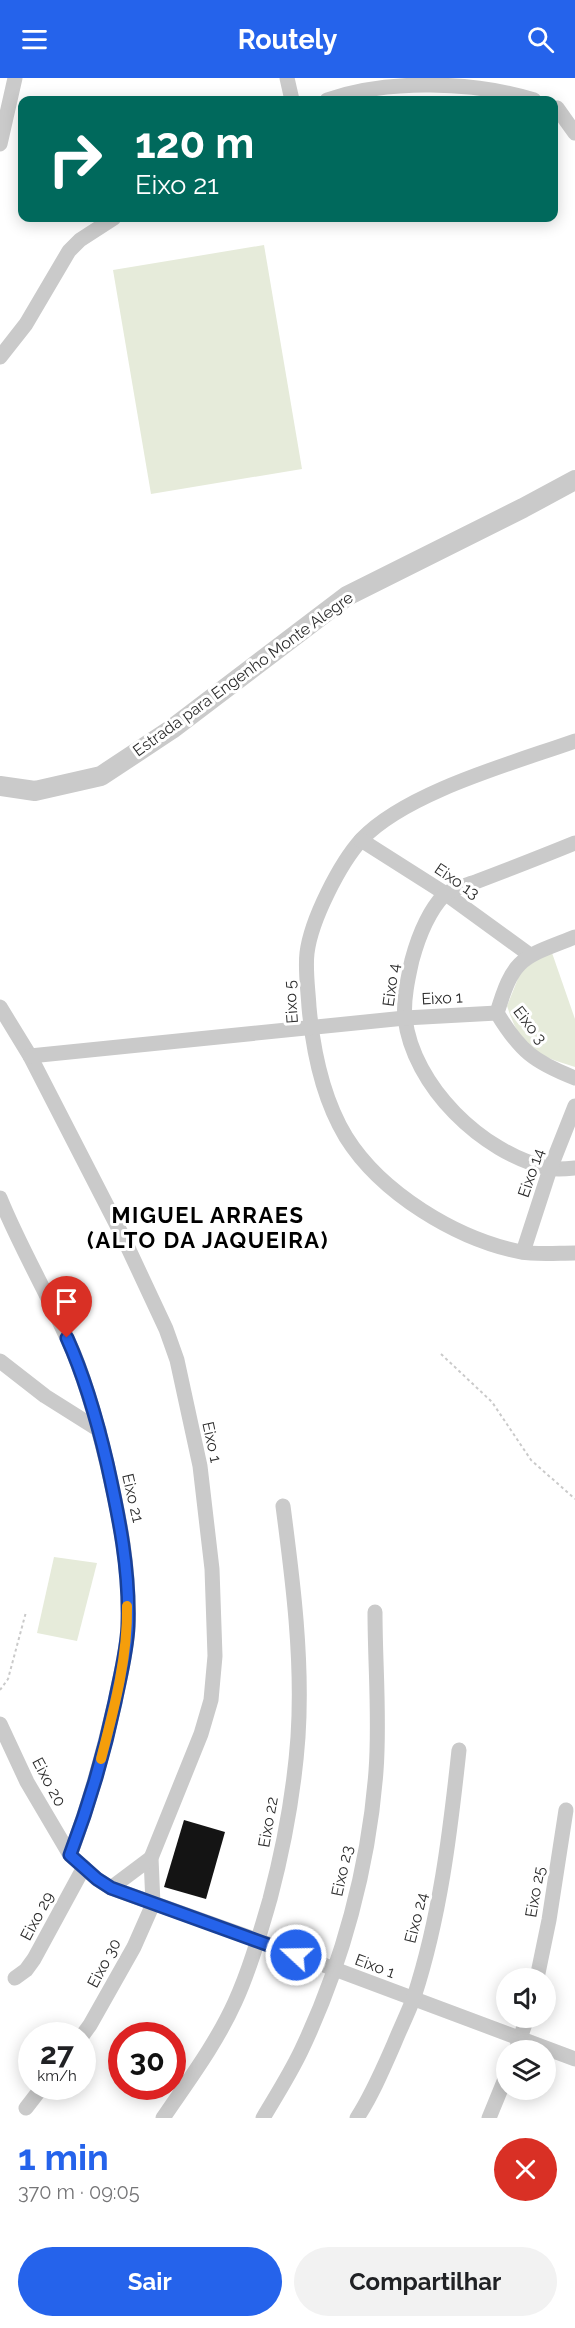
<!DOCTYPE html>
<html lang="pt">
<head>
<meta charset="utf-8">
<style>
	:root { --surface:#fff; --page:#f2f2f2; --text:#202124; --muted:#757577; --accent:#2563eb }
	body { margin:0; font-family:Raleway,sans-serif; background:var(--page); color:var(--text); height:100vh; display:flex; flex-direction:column; font-size:22px; white-space:nowrap }
	* { box-sizing:border-box; margin:0 }
	p { font-size:20px; color:var(--muted) }
	.icon { flex:none; width:33px; height:33px; fill:none; stroke:currentColor; stroke-width:2; stroke-linecap:round; stroke-linejoin:round }
	.map { position:relative; height:2040px; overflow:hidden }
	.panel { display:flex; flex-direction:column; background:var(--surface); flex:1 }
	.panel>* { flex:none }
	.hud { position:absolute; left:18px; top:18px; width:540px; height:126px; border-radius:12px; box-shadow:0 3px 15px #0003; background:#00695c; color:#fff; overflow:hidden }
	.buttons { position:absolute; left:496px; top:1890px; display:grid; gap:12px }
	.buttons a { display:grid; place-items:center; width:60px; height:60px; border-radius:50%; background:var(--surface); box-shadow:0 3px 15px #0003; font-size:30px }
	.speed { position:absolute; left:18px; top:1944px; display:flex; gap:12px; font-size:30px; font-weight:700; text-align:center }
	.speed>* { display:grid; place-content:center; width:78px; height:78px; border-radius:50%; background:var(--surface); box-shadow:0 3px 15px #0003; line-height:1 }
	.speed small { font-size:15px; font-weight:400 }
	.speed .limit { border:9px solid #d22; background:#fff; color:#111 }
	.pin { position:absolute; display:grid; place-items:center; width:51px; height:51px; color:#fff; margin:-62px -26px; border-radius:50% 50% 50% 0; rotate:-45deg; box-shadow:0 0 6px #0007 }
	.pin .icon { rotate:45deg }
	.me { position:absolute; width:66px; margin:-33px; rotate:291deg; stroke-linejoin:round; filter:drop-shadow(0 0 4px #0008) }
	.turn { display:flex; align-items:center; gap:21px; height:126px; padding:0 18px; font-size:27px }
	.turn .icon { width:78px; height:78px; stroke-width:2.5 }
	.turn b { display:block; font-size:42px; line-height:51px }
	.round { display:grid; place-items:center; flex:none; width:63px; height:63px; border-radius:32px; background:var(--page) }
	.summary { display:flex; align-items:center; justify-content:space-between; height:102px; padding:0 18px }
	h1 { font-size:36px; font-weight:700; line-height:45px; color:var(--accent) }
	.cta { display:flex; gap:12px; margin-top:auto; padding:12px 18px }
	.cta a { flex:1; height:69px; border-radius:36px; background:var(--accent); color:#fff; font-size:24px; font-weight:700; line-height:69px; text-align:center }
	.cta a+a { background:var(--page); color:var(--text) }
	header { display:flex; justify-content:space-between; align-items:center; height:78px; padding:0 18px; background:var(--accent); color:#fff; font-size:27px; font-weight:700 }
	.map>svg:first-child { display:block }
	.green { fill:#e6ebda }
	.building { fill:#141414 }
	.lines { fill:none; stroke-linecap:round; stroke-linejoin:round }
	.path { stroke:#cacaca; stroke-width:2; stroke-dasharray:3 3; stroke-linecap:butt }
	.minor { stroke:#cacaca; stroke-width:15 }
	.tertiary { stroke:#cacaca; stroke-width:20 }
	.route-casing { stroke:#184099; stroke-width:15 }
	.route { stroke:#2563eb; stroke-width:10 }
	.slow { stroke:#f59e0b; stroke-width:10 }
	.labels { text-anchor:middle; dominant-baseline:central; stroke-width:6; stroke-linejoin:round; paint-order:stroke }
	.street-label { font-size:16px; fill:#2d2d2d; stroke:#fff }
	.district-label { font-size:22px; font-weight:bold; letter-spacing:1.5px; fill:#000; stroke:#fff }
</style>
</head>
<body>
<header><svg class="icon" aria-label="menu" viewBox="0 0 24 24"><path d="M4 6h16M4 12h16M4 18h16"/></svg>Routely<svg class="icon" aria-label="search" viewBox="0 0 24 24"><circle cx="10" cy="10" r="6"/><path d="M15 15l6 6"/></svg></header>
<div class="map">
<svg width="575" height="2040" viewBox="0 0 575 2040">
	<rect width="100%" height="100%" fill="#fff"/>
	<g class="green">
		<polygon points="264,167 302,391 151,416 113,192"/>
		<path d="M551,872L575,941V989C533,976 522,972 507,928L521,893Z"/>
		<polygon points="54,1479 97,1485 77,1563 37,1555"/>
	</g>
	<polygon class="building" points="184,1742 225,1754 206,1821 164,1809"/>
	<g class="lines">
		<g class="path">
			<polyline points="441,1276 492,1324 531,1382 575,1421"/>
			<polyline points="0,1612 8,1601 26,1534"/>
		</g>
		<g class="minor">
			<polyline points="287,0 292,22"/>
			<path d="M327,22C387,1 473,3 534,22"/>
			<polyline points="557,30 575,55"/>
			<polyline points="0,66 15,0"/>
			<polyline points="0,279 26,246 69,173 80,162 114,140"/>
			<path d="M575,663C513,685 407,714 362,761C340,785 311,842 307,875C305,892 308,911 309,929C313,973 323,1021 346,1059C381,1115 456,1161 521,1174C537,1177 558,1175 575,1175"/>
			<polyline points="361,762 446,816 530,877"/>
			<path d="M575,765C543,778 510,791 478,803C468,807 452,810 444,817C428,834 418,860 412,882C408,900 403,922 405,940C413,1008 482,1075 548,1090C556,1092 566,1091 575,1090"/>
			<path d="M575,859C522,880 514,878 497,935C520,973 534,984 575,1000"/>
			<polyline points="0,929 30,978 123,1159 166,1251 177,1282 200,1388 212,1491 215,1578 211,1622 201,1656 151,1780 153,1826 134,1869 90,1947 82,1958"/>
			<polyline points="30,978 405,940 497,935"/>
			<path d="M0,1120C22,1174 52,1223 74,1276C89,1313 99,1352 108,1390C120,1442 130,1493 128,1547C127,1573 120,1599 115,1624C103,1676 89,1727 70,1777"/>
			<polyline points="523,1174 550,1091 575,1028"/>
			<polyline points="0,1283 45,1318 99,1352"/>
			<polyline points="0,1646 27,1704 70,1777 97,1801 111,1810 257,1862 575,1981"/>
			<polyline points="111,1810 151,1780"/>
			<polyline points="15,1900 26,1892 34,1881 84,1789"/>
			<polyline points="537,1900 549,1842 566,1732"/>
			<polyline points="516,1972 527,1940"/>
			<polyline points="26,2030 43,2008"/>
			<path d="M163,2040C188,2003 216,1966 235,1924C250,1891 260,1855 270,1821C284,1768 294,1714 298,1659C303,1582 293,1504 283,1428"/>
			<path d="M263,2040C276,2018 290,1996 301,1973C342,1887 369,1788 376,1693C380,1641 375,1587 375,1534"/>
			<path d="M357,2040C372,2017 383,1991 394,1966C400,1951 408,1935 414,1919C440,1839 450,1756 459,1672"/>
			<polyline points="489,2040 507,1996"/>
		</g>
		<polyline class="tertiary" points="0,708 35,713 101,698 172,651 347,518 523,430 575,402"/>
	</g>
	<g class="lines">
		<g class="route-casing">
			<path id="route" d="M67,1260C85,1300 97,1342 107,1385C119,1439 130,1492 128,1548C127,1573 120,1599 115,1624C104,1676 89,1727 70,1777L97,1801L111,1810L296,1877"/>
		</g>
		<use href="#route" class="route"/>
		<path class="slow" d="M101,1681C114,1631 128,1579 127,1528"/>
	</g>
	<g class="labels">
		<g class="street-label">
			<text transform="translate(243 596) rotate(-36)">Estrada para Engenho Monte Alegre</text>
			<text transform="translate(457 803) rotate(34)">Eixo 13</text>
			<text transform="translate(391 907) rotate(-82)">Eixo 4</text>
			<text transform="translate(442 920) rotate(-3)">Eixo 1</text>
			<text transform="translate(291 924) rotate(-94)">Eixo 5</text>
			<text transform="translate(530 947) rotate(52)">Eixo 3</text>
			<text transform="translate(531 1095) rotate(-71)">Eixo 14</text>
			<text transform="translate(212 1364) rotate(78)">Eixo 1</text>
			<text transform="translate(133 1420) rotate(77)">Eixo 21</text>
			<text transform="translate(49 1704) rotate(62)">Eixo 20</text>
			<text transform="translate(268 1744) rotate(-80)">Eixo 22</text>
			<text transform="translate(342 1793) rotate(-78)">Eixo 23</text>
			<text transform="translate(535 1814) rotate(-80)">Eixo 25</text>
			<text transform="translate(37 1838) rotate(-62)">Eixo 29</text>
			<text transform="translate(416 1840) rotate(-76)">Eixo 24</text>
			<text transform="translate(104 1885) rotate(-62)">Eixo 30</text>
			<text transform="translate(375 1888) rotate(20)">Eixo 1</text>
		</g>
		<g class="district-label">
			<text x="208" y="1137">MIGUEL ARRAES<tspan x="208" dy="25">(ALTO DA JAQUEIRA)</tspan></text>
		</g>
	</g>
</svg>
<div class="buttons">
<a><svg class="icon" aria-label="sound" viewBox="0 0 24 24"><path d="M4 9h4l5-4v14l-5-4H4zM17 9q2 3 0 6"/></svg></a>
<a><svg class="icon" aria-label="layers" viewBox="0 0 24 24"><path d="M12 4l9 5-9 5-9-5zM3 14l9 5 9-5"/></svg></a>
</div>
<div class="speed"><div>27<small>km/h</small></div><div class="limit">30</div></div>
<div class="pin" style="left:67px;top:1260px;background:#d93025"><svg class="icon" aria-label="arrive" viewBox="0 0 24 24"><path d="M6 21V4h12l-3 4 3 4H6"/></svg></div>
<svg class="me" style="left:296px;top:1877px" viewBox="-20 -20 40 40"><circle r="17" fill="#2563eb" stroke="#fff" stroke-width="3"/><path d="M0-11L8 9 0 5-8 9z" fill="#fff"/></svg>
<div class="hud">
<div class="turn"><svg class="icon" aria-label="right" viewBox="0 0 24 24"><path d="M7 20v-9h11M14 6l5 5-5 5"/></svg><div><b>120 m</b>Eixo 21</div></div>
</div>
</div>
<section class="panel">
<div class="summary"><div><h1>1 min</h1><p>370 m · 09:05</p></div><a class="round" style="background:#d93025;color:#fff"><svg class="icon" aria-label="close" viewBox="0 0 24 24"><path d="M6 6l12 12M18 6L6 18"/></svg></a></div>
<div class="cta"><a>Sair</a><a>Compartilhar</a></div>
</section>
</body>
</html>
